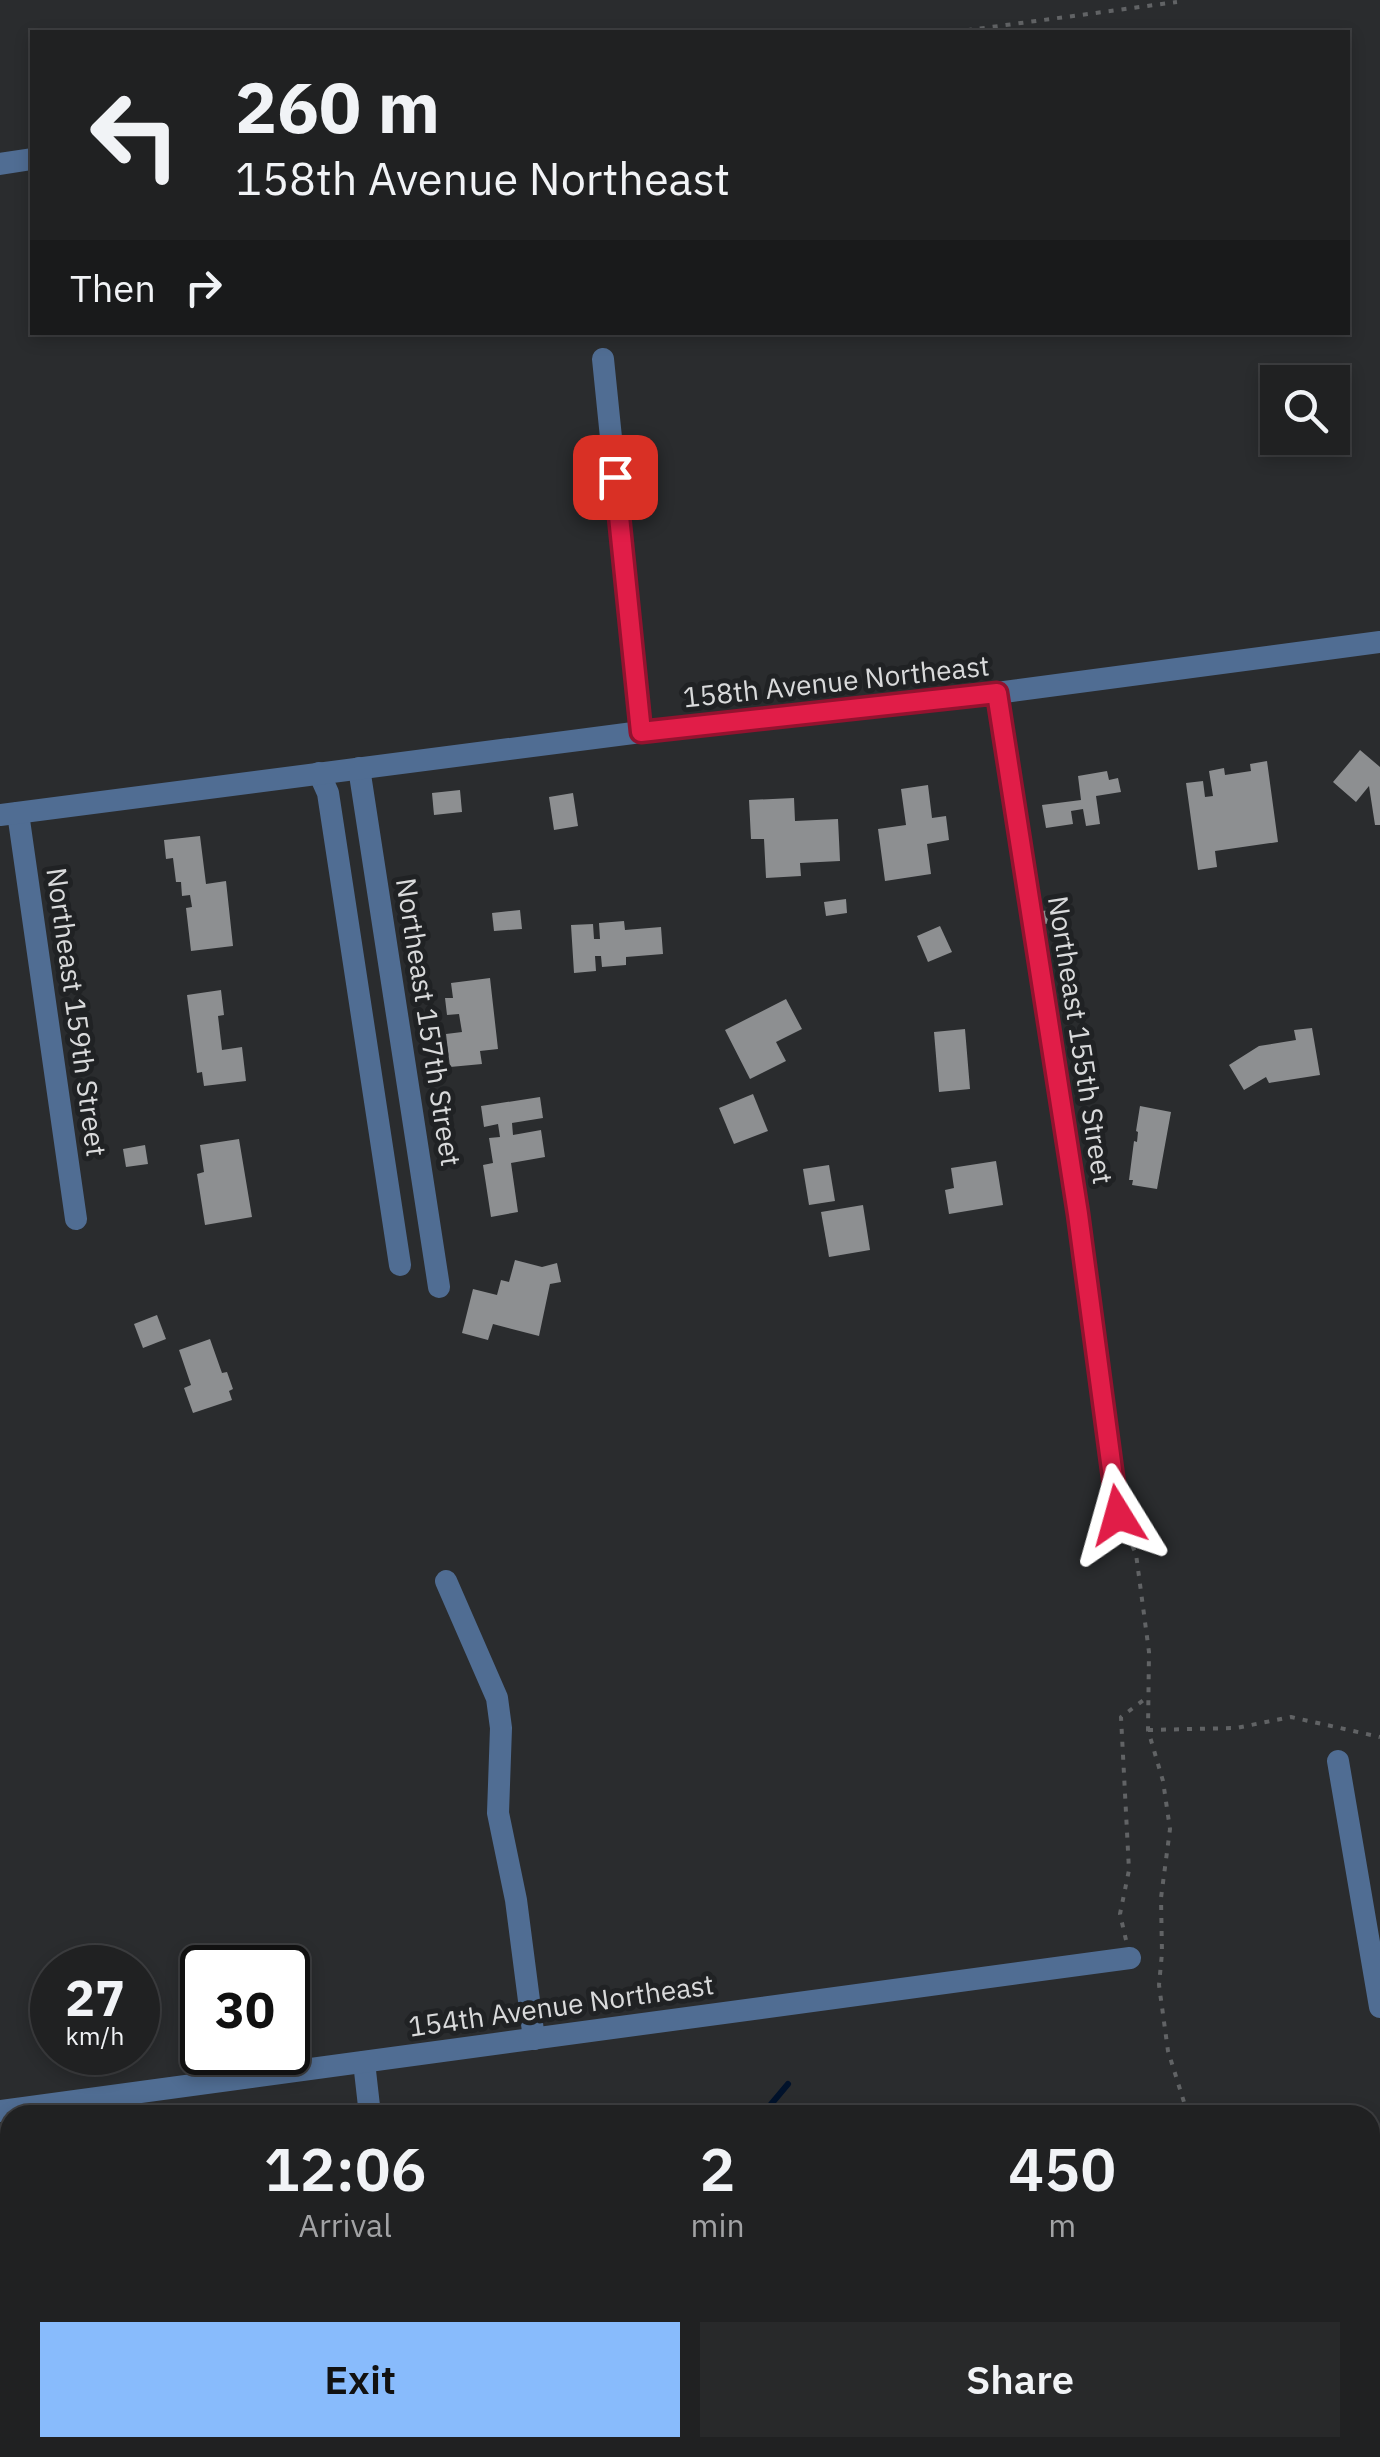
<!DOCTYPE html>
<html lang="en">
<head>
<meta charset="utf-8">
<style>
	:root { --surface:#202122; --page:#28292a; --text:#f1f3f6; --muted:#a2a3a5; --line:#3d3e40; --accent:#88bbfc }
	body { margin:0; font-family:"IBM Plex Sans",sans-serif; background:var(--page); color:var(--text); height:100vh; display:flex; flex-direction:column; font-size:38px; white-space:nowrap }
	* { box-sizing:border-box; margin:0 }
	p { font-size:32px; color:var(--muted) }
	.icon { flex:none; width:55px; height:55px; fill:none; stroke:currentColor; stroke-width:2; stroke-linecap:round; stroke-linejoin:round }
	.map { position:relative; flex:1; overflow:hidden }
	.sheet { position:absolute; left:0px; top:2105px; width:1380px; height:352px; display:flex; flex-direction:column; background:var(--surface); border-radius:30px 30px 0 0; box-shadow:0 5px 15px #0003,0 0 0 2px var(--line) }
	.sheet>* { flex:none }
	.guide { position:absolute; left:30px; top:30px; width:1320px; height:305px; border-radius:0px; box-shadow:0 5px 15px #0003,0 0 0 2px var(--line); background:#202122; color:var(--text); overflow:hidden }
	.controls { position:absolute; left:1260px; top:365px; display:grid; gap:20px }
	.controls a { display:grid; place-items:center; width:90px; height:90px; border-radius:0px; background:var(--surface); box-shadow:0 5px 15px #0003,0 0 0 2px var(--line); font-size:50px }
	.speed { position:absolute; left:30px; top:1945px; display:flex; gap:20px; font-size:50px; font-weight:700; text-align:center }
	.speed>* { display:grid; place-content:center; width:130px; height:130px; border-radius:50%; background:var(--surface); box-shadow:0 5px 15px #0003,0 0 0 2px var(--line); line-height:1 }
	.speed small { font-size:25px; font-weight:400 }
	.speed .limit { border:5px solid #111; border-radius:15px; background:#fff; color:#111 }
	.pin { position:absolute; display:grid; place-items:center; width:85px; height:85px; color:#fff; margin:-42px; border-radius:20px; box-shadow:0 5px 15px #0006 }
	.me { position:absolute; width:110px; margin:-55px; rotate:352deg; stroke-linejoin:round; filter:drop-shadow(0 0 8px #0008) }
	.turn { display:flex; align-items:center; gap:35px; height:210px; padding:0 40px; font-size:45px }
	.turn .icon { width:130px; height:130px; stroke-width:2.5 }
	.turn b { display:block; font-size:70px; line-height:85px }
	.then { display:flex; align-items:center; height:95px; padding:0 40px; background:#0003; gap:20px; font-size:38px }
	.eta { display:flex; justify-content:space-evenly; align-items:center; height:170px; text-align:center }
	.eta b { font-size:60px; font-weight:600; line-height:70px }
	.primary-button { display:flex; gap:20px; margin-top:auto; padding:20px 40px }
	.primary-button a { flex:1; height:115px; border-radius:0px; background:var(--accent); color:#111; font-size:40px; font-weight:600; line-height:115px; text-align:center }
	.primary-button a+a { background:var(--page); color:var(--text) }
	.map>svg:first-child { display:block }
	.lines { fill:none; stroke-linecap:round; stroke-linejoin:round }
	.stream { stroke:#01122b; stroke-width:6 }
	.building { fill:#8d8f91 }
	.path { stroke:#616365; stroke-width:4; stroke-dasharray:5 8; stroke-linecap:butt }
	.minor { stroke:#506d93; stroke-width:22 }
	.route-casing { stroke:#92132f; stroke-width:25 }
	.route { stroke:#e11d48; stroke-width:18 }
	.labels { text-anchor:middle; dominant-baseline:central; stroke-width:10; stroke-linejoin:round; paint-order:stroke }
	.street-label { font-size:28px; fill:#d9dadb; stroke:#202224 }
</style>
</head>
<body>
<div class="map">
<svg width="1380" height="2457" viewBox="0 0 1380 2457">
	<rect width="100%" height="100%" fill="#2a2c2e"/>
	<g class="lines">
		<g class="stream">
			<polyline points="762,2115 788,2084"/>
			<polyline points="362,2448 366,2457"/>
			<polyline points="597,2457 599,2448"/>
		</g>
	</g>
	<g class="building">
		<polygon points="1360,750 1380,767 1380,825 1375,825 1369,786 1356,802 1333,782"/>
		<polygon points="1267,761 1278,842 1215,851 1217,867 1198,870 1186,783 1203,781 1205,797 1213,796 1209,771 1224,768 1225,775 1251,771 1250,764"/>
		<polygon points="1107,771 1109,780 1118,778 1121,792 1096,796 1100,824 1086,826 1083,809 1071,811 1073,824 1046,828 1042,805 1081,800 1078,776"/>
		<polygon points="928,785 932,818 946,816 949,840 927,844 931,874 885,881 878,829 906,825 901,789"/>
		<polygon points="460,790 462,812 434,815 432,793"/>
		<polygon points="573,793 578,826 554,830 549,797"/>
		<polygon points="794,798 795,821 838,819 840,861 800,863 801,876 766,878 764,839 751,839 749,800"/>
		<polygon points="200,836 206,884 226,881 233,946 191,951 186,908 192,907 190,895 182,896 181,882 176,882 173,858 166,859 164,840"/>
		<polygon points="846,899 847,913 826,916 824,902"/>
		<polygon points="1068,908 1069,922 1044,924 1042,911"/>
		<polygon points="520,910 522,929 494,931 492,913"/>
		<polygon points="624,921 625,930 661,927 663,954 626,957 626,965 602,967 601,956 595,956 596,971 574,973 571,925 593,924 594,939 600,939 599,923"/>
		<polygon points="940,926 952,952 928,962 917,936"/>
		<polygon points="490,978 498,1049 480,1051 482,1064 450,1067 446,1034 462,1032 459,1014 447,1015 445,998 453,998 451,983"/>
		<polygon points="221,990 224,1015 218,1016 222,1050 242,1047 246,1081 204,1086 202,1072 197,1073 187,995"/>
		<polygon points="786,999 802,1029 776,1042 786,1061 750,1079 725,1030"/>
		<polygon points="1312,1028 1320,1075 1269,1083 1266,1077 1244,1090 1229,1065 1259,1046 1296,1040 1294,1030"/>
		<polygon points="965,1029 970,1089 939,1092 934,1032"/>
		<polygon points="753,1094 768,1131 734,1144 719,1108"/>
		<polygon points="540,1097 543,1118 512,1123 513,1135 541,1130 545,1157 511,1163 518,1212 491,1217 483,1165 493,1163 489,1138 500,1137 498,1124 484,1127 481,1106"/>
		<polygon points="1140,1106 1171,1112 1157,1189 1132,1185 1133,1180 1129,1180 1134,1141 1137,1142 1138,1132 1136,1131"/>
		<polygon points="239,1139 252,1217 205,1225 197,1174 204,1172 200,1145"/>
		<polygon points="145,1145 148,1164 126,1167 123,1149"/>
		<polygon points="996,1161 1003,1205 949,1214 945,1190 954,1188 951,1168"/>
		<polygon points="829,1165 835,1201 809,1205 803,1169"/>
		<polygon points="863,1205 870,1250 829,1257 821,1212"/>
		<polygon points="515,1260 542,1267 557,1263 561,1282 550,1284 539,1336 493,1324 488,1340 462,1333 473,1289 497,1295 501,1280 509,1282"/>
		<polygon points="157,1315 166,1339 143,1348 134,1324"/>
		<polygon points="210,1339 222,1373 227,1372 233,1389 229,1391 232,1400 193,1413 184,1388 191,1385 179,1350"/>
	</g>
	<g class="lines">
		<g class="path">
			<polyline points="954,32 1177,2"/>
			<polyline points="1127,1534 1136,1554 1149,1652 1148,1730 1163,1781 1170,1829 1161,1898 1162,1953 1159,1985 1168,2051 1184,2102 1184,2115"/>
			<polyline points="1148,1730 1236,1728 1291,1717 1380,1737"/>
			<polyline points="1126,1940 1120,1914 1129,1870 1121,1717 1149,1696"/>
			<polyline points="1215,2448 1219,2457"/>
		</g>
		<g class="minor">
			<polyline points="0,164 32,159"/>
			<polyline points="603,359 641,732"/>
			<polyline points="997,693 1078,1214 1118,1515"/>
			<polyline points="359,768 439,1287"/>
			<polyline points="319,773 328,793 400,1265"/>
			<polyline points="18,813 76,1219"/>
			<polyline points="0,815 641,732 997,693 1380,642"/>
			<polyline points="446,1581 497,1698 501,1728 498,1813 516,1900 534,2039"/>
			<polyline points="1338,1761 1380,2007"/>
			<polyline points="364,2062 370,2115"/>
			<polyline points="0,2111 1130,1958"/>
			<polyline points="900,2448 902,2457"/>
		</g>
	</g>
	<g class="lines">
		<g class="route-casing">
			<polyline id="route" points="615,477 641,732 997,693 1078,1214 1118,1515"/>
		</g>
		<use href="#route" class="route"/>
	</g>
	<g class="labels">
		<g class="street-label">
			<text transform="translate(836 681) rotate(-6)">158th Avenue Northeast</text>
			<text transform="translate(77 1012) rotate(82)">Northeast 159th Street</text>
			<text transform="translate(429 1022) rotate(81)">Northeast 157th Street</text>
			<text transform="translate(1081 1040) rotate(81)">Northeast 155th Street</text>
			<text transform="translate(561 2005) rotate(-8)">154th Avenue Northeast</text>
		</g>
	</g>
</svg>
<div class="controls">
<a><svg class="icon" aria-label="search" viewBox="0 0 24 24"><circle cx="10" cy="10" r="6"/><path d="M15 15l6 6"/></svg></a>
</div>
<div class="speed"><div>27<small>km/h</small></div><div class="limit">30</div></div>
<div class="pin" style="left:615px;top:477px;background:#d93025"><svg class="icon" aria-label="arrive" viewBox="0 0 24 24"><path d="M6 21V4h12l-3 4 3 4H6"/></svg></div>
<svg class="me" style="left:1118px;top:1515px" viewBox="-20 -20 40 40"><path d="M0-17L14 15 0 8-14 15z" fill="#e11d48" stroke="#fff" stroke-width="4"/></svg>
<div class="guide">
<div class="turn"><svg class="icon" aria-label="left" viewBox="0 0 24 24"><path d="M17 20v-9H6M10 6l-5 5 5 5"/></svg><div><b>260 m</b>158th Avenue Northeast</div></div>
<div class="then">Then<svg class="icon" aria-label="right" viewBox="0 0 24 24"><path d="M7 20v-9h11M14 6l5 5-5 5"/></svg></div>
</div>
<section class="sheet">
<div class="eta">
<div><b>12:06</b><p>Arrival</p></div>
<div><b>2</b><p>min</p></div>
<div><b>450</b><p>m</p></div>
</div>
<div class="primary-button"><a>Exit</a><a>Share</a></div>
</section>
</div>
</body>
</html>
